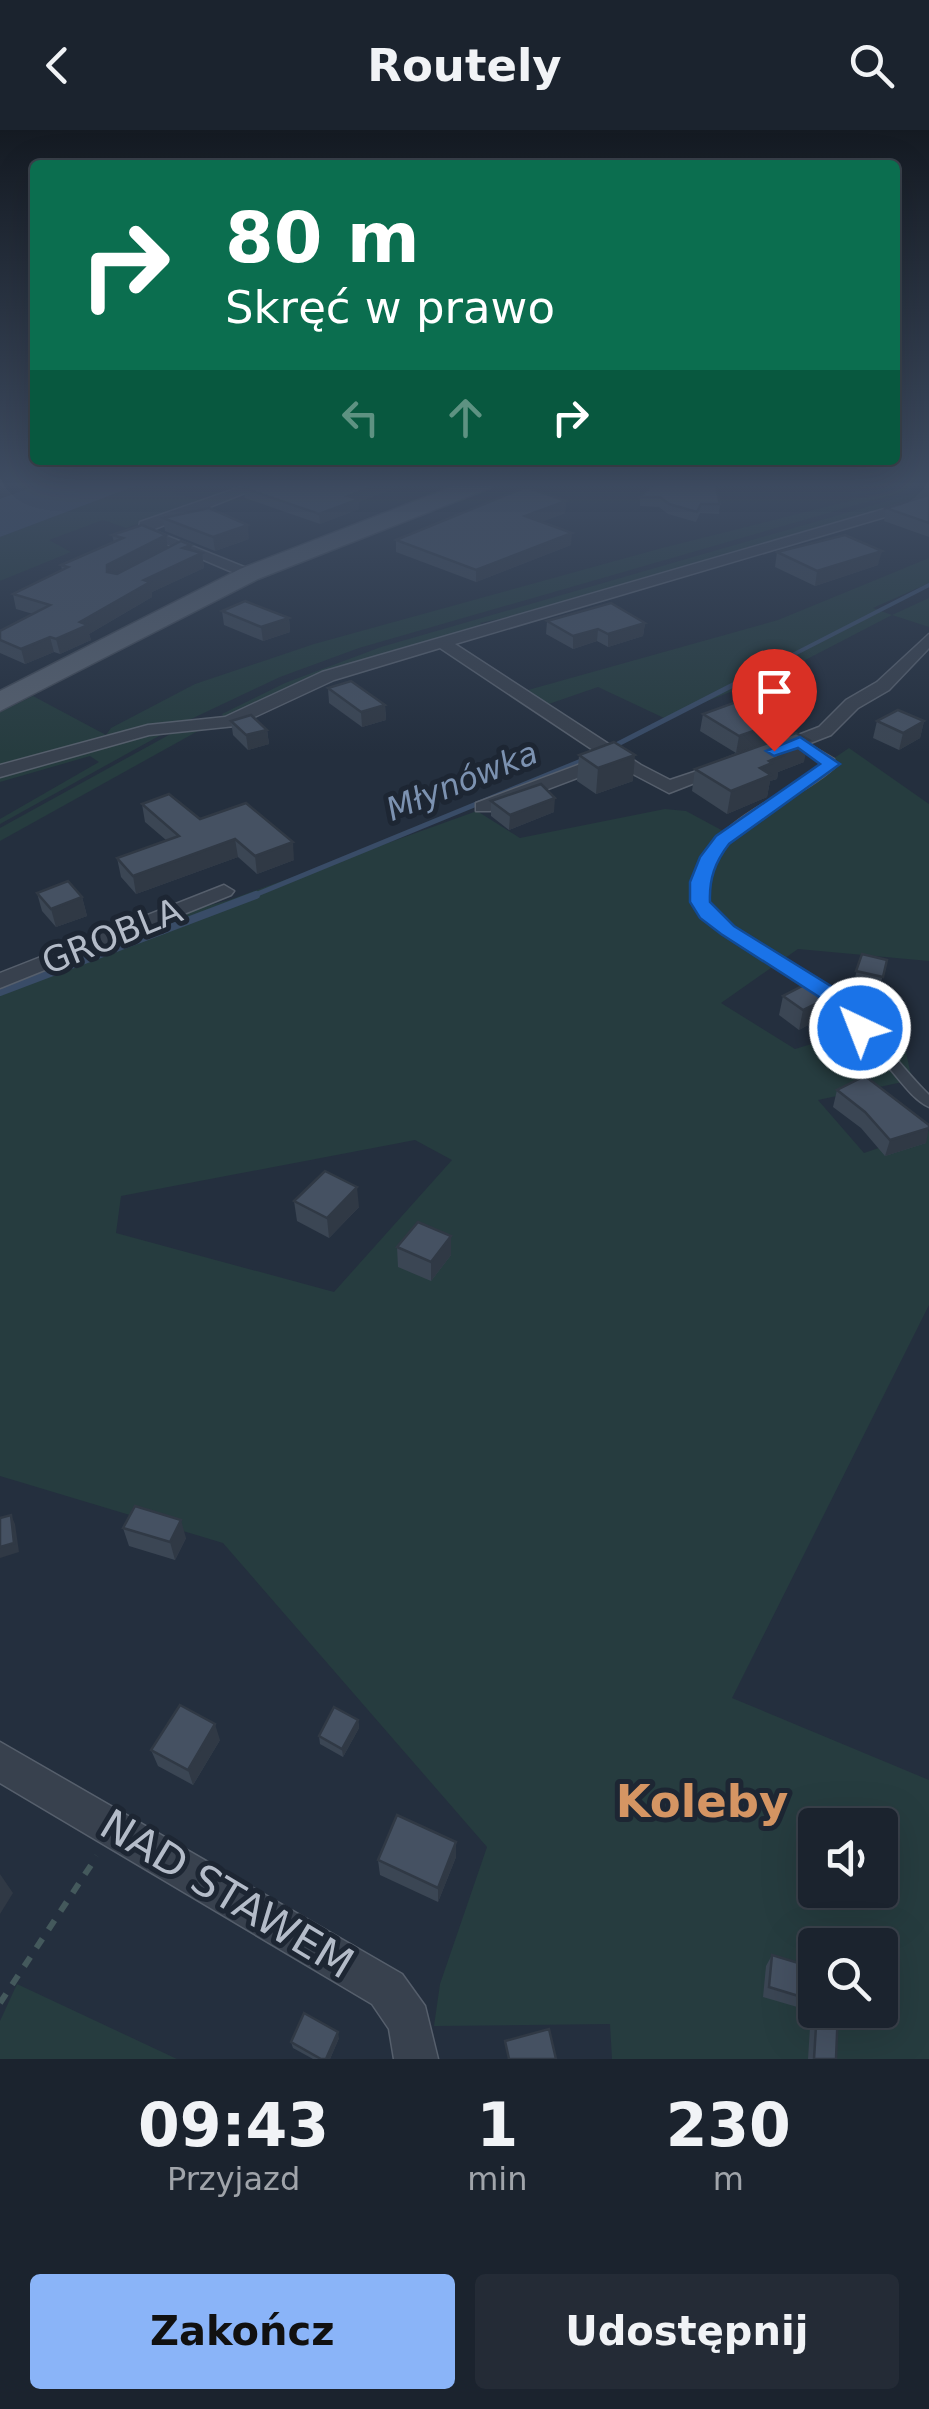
<!DOCTYPE html>
<html lang="pl">
<head>
<meta charset="utf-8">
<style>
	:root { --surface:#1b232e; --page:#242b36; --text:#f1f3f6; --muted:#a0a4aa; --line:#39404a; --accent:#8ab4f8 }
	body { margin:0; font-family:"DejaVu Sans",sans-serif; background:var(--page); color:var(--text); height:100vh; display:flex; flex-direction:column; font-size:38px; white-space:nowrap }
	* { box-sizing:border-box; margin:0 }
	p { font-size:32px; color:var(--muted) }
	.icon { flex:none; width:55px; height:55px; fill:none; stroke:currentColor; stroke-width:2; stroke-linecap:round; stroke-linejoin:round }
	.map { position:relative; height:1929px; overflow:hidden }
	.sheet { display:flex; flex-direction:column; background:var(--surface); flex:1 }
	.sheet>* { flex:none }
	.top-card { position:absolute; left:30px; top:30px; width:870px; height:305px; border-radius:10px; box-shadow:0 10px 40px #0002,0 0 0 2px var(--line); background:#0b6e4f; color:#fff; overflow:hidden }
	.buttons { position:absolute; left:798px; top:1678px; display:grid; gap:20px }
	.buttons a { display:grid; place-items:center; width:100px; height:100px; border-radius:10px; background:var(--surface); box-shadow:0 10px 40px #0002,0 0 0 2px var(--line); font-size:50px }
	.pin { position:absolute; display:grid; place-items:center; width:85px; height:85px; color:#fff; margin:-102px -42px; border-radius:50% 50% 50% 0; rotate:-45deg; box-shadow:0 0 10px #0007 }
	.pin .icon { rotate:45deg }
	.me { position:absolute; width:110px; margin:-55px; rotate:317deg; stroke-linejoin:round; filter:drop-shadow(0 0 8px #0008) }
	.turn { display:flex; align-items:center; gap:35px; height:210px; padding:0 30px; font-size:45px }
	.turn .icon { width:130px; height:130px; stroke-width:2.5 }
	.turn b { display:block; font-size:70px; line-height:85px }
	.lanes { display:flex; align-items:center; height:95px; padding:0 30px; background:#0003; justify-content:center; gap:50px; direction:ltr }
	.lanes .off { opacity:.35 }
	.eta { display:flex; justify-content:space-evenly; align-items:center; height:170px; text-align:center }
	.eta b { font-size:60px; font-weight:600; line-height:70px }
	.action { display:flex; gap:20px; margin-top:auto; padding:20px 30px }
	.action a { flex:1; height:115px; border-radius:10px; background:var(--accent); color:#111; font-size:40px; font-weight:600; line-height:115px; text-align:center }
	.action a+a { background:var(--page); color:var(--text) }
	header { display:flex; justify-content:space-between; align-items:center; height:130px; padding:0 30px; background:var(--surface); font-size:45px; font-weight:600 }
	.map>svg:first-child { display:block }
	.green { fill:#263c3f; fill-rule:evenodd }
	.water { fill:#394c67 }
	.lines { fill:none; stroke-linecap:round; stroke-linejoin:round }
	.stream-far2 { stroke:#394c67; stroke-width:4 }
	.stream-far1 { stroke:#394c67; stroke-width:5 }
	.stream { stroke:#394c67; stroke-width:8 }
	.lane-casing { stroke:#565f6c; stroke-width:3 }
	.street-casing { stroke:#565f6c; stroke-width:3 }
	.primary-casing { stroke:#414a57; stroke-width:3 }
	.path { stroke:#44595c; stroke-width:6; stroke-dasharray:11 11; stroke-linecap:butt }
	.lane { fill:#38414e; fill-rule:evenodd }
	.street { fill:#38414e; fill-rule:evenodd }
	.primary { fill:#56606e; fill-rule:evenodd }
	.wall { fill:#3b4654 }
	.shaded-wall { fill:#303945 }
	.building { fill:#455162; stroke:#303945; stroke-width:2.5 }
	.route { fill:#1a73e8; stroke:#114b97; stroke-width:2.5 }
	.labels { text-anchor:middle; dominant-baseline:central; stroke-width:10; stroke-linejoin:round; paint-order:stroke }
	.far-water-label { font-size:32px; font-style:italic; fill:#7c92b1; stroke:#1d2633 }
	.street-label { font-size:35px; fill:#b4bcc9; stroke:#1d2633 }
	.near-street-label { font-size:42px; fill:#b4bcc9; stroke:#1d2633 }
	.near-neighbourhood-label { font-size:45px; font-weight:bold; fill:#d59563; stroke:#1d2633 }
</style>
</head>
<body>
<header><svg class="icon" aria-label="back" viewBox="0 0 24 24"><path d="M15 5l-7 7 7 7"/></svg>Routely<svg class="icon" aria-label="search" viewBox="0 0 24 24"><circle cx="10" cy="10" r="6"/><path d="M15 15l6 6"/></svg></header>
<div class="map">
<svg width="929" height="1929" viewBox="0 0 929 1929">
	<rect width="100%" height="100%" fill="#242f3e"/>
	<g class="green">
		<polygon points="143,353 188,353 172,363 202,371 126,398 103,390 49,410 71,422 0,451 0,407"/>
		<polygon points="921,353 929,354 359,518 280,547 187,591 106,605 0,636 0,582 33,566 106,605 111,598 195,554 314,514 662,418"/>
		<polygon points="929,359 929,367 532,482 480,493 483,496 331,541 224,588 222,584 285,553 381,517"/>
		<polygon points="929,428 929,453 873,478 892,485 929,468 929,497 892,485 786,540 664,588 598,557 540,577 498,550 528,560 778,490"/>
		<polygon points="185,596 207,596 0,711 0,698"/>
		<polygon points="168,601 0,694 0,689 99,632 90,626 0,652 0,647 141,604"/>
		<path d="M849,618L929,674V831L798,819L721,873L795,919L854,901L903,908L912,950L818,970L864,1023L929,1001V1175L732,1568L929,1650V1929H612L610,1894L434,1896L440,1854L487,1717L223,1413L0,1346V853L189,781L229,770L477,681L520,708L665,679L686,681L725,702ZM415,1010L452,1030L334,1162L116,1103L121,1066ZM815,1695H880V1760H815ZM815,1815H880V1880H815Z"/>
		<polygon points="17,1854 177,1929 0,1929 0,1891"/>
	</g>
	<polygon class="water" points="43,353 143,353 0,407 0,369"/>
	<g class="lines">
		<polyline class="stream-far2" points="771,536 929,455"/>
		<g class="stream-far1">
			<polyline points="612,617 776,533"/>
			<polyline points="250,767 586,629"/>
		</g>
		<polyline class="stream" points="0,862 256,765"/>
		<g class="lane-casing">
			<path id="lane" d="M800,609L834,629V638C798,670 745,682 717,723C709,736 700,758 706,773C718,803 791,831 818,850C862,881 892,928 929,965V977C914,970 902,953 891,940C870,914 850,888 824,866C793,840 753,826 720,801C700,786 689,768 698,743C716,687 782,668 825,637L826,632L797,614V610Z"/>
		</g>
		<g class="street-casing">
			<g id="street">
				<polygon points="252,353 270,353 152,400 254,441 254,447 244,447 138,402 140,392"/>
				<polygon points="929,366 929,374 455,514 641,635 670,650 724,632 733,638 669,663 614,634 490,681 476,681 476,673 602,626 440,518 334,550 235,596 149,605 0,647 0,635 148,595 225,587 322,542"/>
				<polygon points="929,504 929,518 889,560 858,578 831,605 782,624 770,624 770,616 819,597 846,570 877,552"/>
				<polygon points="224,755 234,761 231,765 0,858 0,843"/>
				<polygon points="0,1612 402,1844 425,1876 438,1929 394,1929 389,1899 372,1874 0,1653"/>
			</g>
		</g>
		<g class="primary-casing">
			<polygon id="primary" points="462,353 493,353 490,358 258,449 0,581 0,561 240,439"/>
		</g>
		<polyline class="path" points="0,1873 97,1726"/>
		<use href="#lane" class="lane"/>
		<use href="#street" class="street"/>
		<use href="#primary" class="primary"/>
	</g>
	<g class="wall">
		<polygon points="654,353 720,374 719,384 700,383 696,392 668,384 659,377 640,376 640,367"/>
		<polygon points="244,358 359,372 359,379 320,394 245,368"/>
		<polygon points="929,365 929,407 884,391 886,378"/>
		<polygon points="566,371 565,383 541,392 571,415 476,452 396,422 396,410"/>
		<polygon points="163,388 249,409 215,421 165,401"/>
		<polygon points="112,405 168,418 191,415 191,420 202,423 204,438 152,462 152,467 89,504 91,510 60,524 54,522 25,534 0,523 0,501 33,484 16,479 13,464 62,440 61,435 114,412"/>
		<polygon points="777,422 878,435 815,456 775,437"/>
		<polygon points="222,481 289,488 290,502 263,511 224,495"/>
		<polygon points="547,491 645,493 643,506 608,517 597,511 573,519 546,504"/>
		<polygon points="328,558 385,575 386,590 362,597 329,573"/>
		<polygon points="703,584 771,612 804,632 778,642 777,649 770,651 767,667 727,684 692,661 695,639 736,623 700,601"/>
		<polygon points="231,591 267,600 269,614 248,620 233,605"/>
		<polygon points="877,591 924,591 920,608 899,620 873,608"/>
		<polygon points="579,625 633,651 596,664 577,651"/>
		<polygon points="491,671 554,682 509,700 491,686"/>
		<polygon points="142,674 200,689 294,730 257,744 238,727 136,764 121,747 117,728 166,710 145,692"/>
		<polygon points="37,763 82,767 87,786 56,797 42,781"/>
		<polygon points="862,824 887,830 880,856 854,850"/>
		<polygon points="783,866 828,884 799,900 779,885"/>
		<polygon points="837,960 926,1013 885,1026 861,998 833,977"/>
		<polygon points="294,1071 359,1077 329,1108 297,1091"/>
		<polygon points="451,1106 451,1125 431,1151 398,1137 397,1117"/>
		<polygon points="123,1398 186,1408 175,1430 129,1416"/>
		<polygon points="358,1590 359,1598 343,1627 320,1614 319,1606"/>
		<polygon points="220,1610 193,1655 158,1636 151,1620"/>
		<polygon points="456,1712 456,1727 438,1772 380,1745 378,1730"/>
		<polygon points="772,1825 815,1838 815,1880 838,1880 836,1929 808,1929 811,1881 763,1867 766,1836"/>
		<polygon points="339,1908 330,1929 313,1929 293,1918 291,1912"/>
	</g>
	<g class="shaded-wall">
		<polygon points="383,353 409,353 359,372 359,379 320,394 319,384 348,366"/>
		<polygon points="566,371 565,383 525,398 525,386"/>
		<polygon points="248,395 249,409 215,421 213,407"/>
		<polygon points="572,403 571,415 476,452 476,440"/>
		<polygon points="166,405 168,419 109,450 107,435"/>
		<polygon points="191,415 192,428 202,423 204,438 152,462 152,467 89,504 91,510 60,524 56,509 144,450 183,418"/>
		<polygon points="882,421 878,435 815,456 817,441"/>
		<polygon points="289,488 290,502 263,511 261,497"/>
		<polygon points="645,493 643,506 608,517 608,504"/>
		<polygon points="598,499 597,511 573,519 573,506"/>
		<polygon points="50,507 54,522 25,534 21,519"/>
		<polygon points="385,575 386,590 362,597 361,582"/>
		<polygon points="924,591 920,608 899,620 903,603"/>
		<polygon points="774,594 771,612 736,623 739,606"/>
		<polygon points="267,600 269,614 248,620 246,605"/>
		<polygon points="809,610 804,632 778,642 777,649 770,651 767,667 727,684 731,661 769,631 774,623"/>
		<polygon points="635,625 633,651 596,664 598,638"/>
		<polygon points="555,668 554,682 509,700 510,685"/>
		<polygon points="235,709 238,727 136,764 133,746"/>
		<polygon points="293,712 294,730 257,744 255,726"/>
		<polygon points="82,767 87,786 56,797 51,779"/>
		<polygon points="833,865 828,884 799,900 803,880"/>
		<polygon points="929,998 926,1013 885,1026 890,1010"/>
		<polygon points="357,1057 359,1077 329,1108 327,1088"/>
		<polygon points="451,1106 451,1125 431,1151 431,1132"/>
		<polygon points="11,1385 15,1394 19,1422 0,1428 0,1417"/>
		<polygon points="181,1390 186,1408 175,1430 170,1412"/>
		<polygon points="358,1590 359,1598 343,1627 342,1619"/>
		<polygon points="215,1594 220,1610 193,1655 188,1640"/>
		<polygon points="456,1712 456,1727 438,1772 438,1758"/>
		<polygon points="0,1744 13,1763 0,1784"/>
		<polygon points="338,1902 339,1908 330,1929 326,1929"/>
	</g>
	<g class="building">
		<polygon points="259,353 383,353 348,366 359,369 319,384 244,358"/>
		<polygon points="654,353 713,353 716,358 720,374 701,374 697,382 669,374 660,367 640,367"/>
		<polygon points="526,357 566,371 525,386 572,403 476,440 396,410"/>
		<polygon points="929,365 929,393 886,378"/>
		<polygon points="209,378 248,395 213,407 163,388"/>
		<polygon points="142,395 166,405 107,435 107,442 117,444 181,411 191,415 183,418 202,423 144,450 150,452 80,492 88,495 56,509 50,507 21,519 0,510 0,501 50,475 13,464 68,437 61,435 123,408 112,405"/>
		<polygon points="845,405 882,421 817,441 777,422"/>
		<polygon points="245,471 289,488 261,497 222,481"/>
		<polygon points="611,473 645,493 608,504 598,499 573,506 547,491"/>
		<polygon points="351,551 385,575 361,582 328,558"/>
		<polygon points="736,572 774,594 739,606 703,584"/>
		<polygon points="898,580 924,591 903,603 877,591"/>
		<polygon points="251,585 267,600 246,605 231,591"/>
		<polygon points="796,603 809,610 774,623 781,626 769,631 772,633 760,638 771,645 731,661 695,639"/>
		<polygon points="614,612 635,625 598,638 579,625"/>
		<polygon points="541,654 555,668 510,685 491,671"/>
		<polygon points="169,664 200,689 246,673 293,712 255,726 235,709 133,746 117,728 179,706 142,674"/>
		<polygon points="68,751 82,767 51,779 37,763"/>
		<polygon points="862,824 887,830 883,847 856,841"/>
		<polygon points="812,851 833,865 803,880 783,866"/>
		<polygon points="865,946 929,995 929,998 890,1010 865,982 837,960"/>
		<polygon points="325,1041 357,1057 327,1088 294,1071"/>
		<polygon points="418,1092 451,1106 431,1132 397,1117"/>
		<polygon points="135,1376 181,1390 170,1412 123,1398"/>
		<polygon points="11,1385 14,1413 0,1417 0,1388"/>
		<polygon points="180,1575 215,1594 188,1640 151,1620"/>
		<polygon points="334,1577 358,1590 342,1619 319,1606"/>
		<polygon points="397,1685 456,1712 438,1758 378,1730"/>
		<polygon points="772,1825 815,1838 815,1871 769,1857"/>
		<polygon points="817,1880 838,1880 836,1929 814,1929"/>
		<polygon points="304,1883 338,1902 326,1929 321,1929 291,1912"/>
		<polygon points="549,1899 556,1929 509,1929 505,1911"/>
	</g>
	<linearGradient id="sky" x2="0" y2="1"><stop stop-color="#141a22"/><stop offset="0.57" stop-color="#3f4d63"/><stop offset="1" stop-color="#3f4d63" stop-opacity="0"/></linearGradient>
	<rect width="929" height="623" fill="url(#sky)"/>
	<path class="route" d="M800,607L840,634L729,714C715,732 709,749 710,772L734,796L834,858L871,898L860,905L852,903L819,867L721,804L700,788L690,772V752L700,727L716,706L820,634L798,618L774,626L766,621Z"/>
	<g class="labels">
		<g class="far-water-label">
			<text transform="translate(462 651) rotate(-22)">Młynówka</text>
		</g>
		<g class="street-label">
			<text transform="translate(112 806) rotate(-22)">GROBLA</text>
		</g>
		<g class="near-street-label">
			<text transform="translate(227 1764) rotate(31)">NAD STAWEM</text>
		</g>
		<g class="near-neighbourhood-label">
			<text x="702" y="1671">Koleby</text>
		</g>
	</g>
</svg>
<div class="buttons">
<a><svg class="icon" aria-label="sound" viewBox="0 0 24 24"><path d="M4 9h4l5-4v14l-5-4H4zM17 9q2 3 0 6"/></svg></a>
<a><svg class="icon" aria-label="search" viewBox="0 0 24 24"><circle cx="10" cy="10" r="6"/><path d="M15 15l6 6"/></svg></a>
</div>
<div class="pin" style="left:774px;top:621px;background:#d93025"><svg class="icon" aria-label="arrive" viewBox="0 0 24 24"><path d="M6 21V4h12l-3 4 3 4H6"/></svg></div>
<svg class="me" style="left:860px;top:898px" viewBox="-20 -20 40 40"><circle r="17" fill="#1a73e8" stroke="#fff" stroke-width="3"/><path d="M0-11L8 9 0 5-8 9z" fill="#fff"/></svg>
<div class="top-card">
<div class="turn"><svg class="icon" aria-label="right" viewBox="0 0 24 24"><path d="M7 20v-9h11M14 6l5 5-5 5"/></svg><div><b>80 m</b>Skręć w prawo</div></div>
<div class="lanes"><svg class="icon off" aria-label="left" viewBox="0 0 24 24"><path d="M17 20v-9H6M10 6l-5 5 5 5"/></svg><svg class="icon off" aria-label="ahead" viewBox="0 0 24 24"><path d="M12 20V5M6 11l6-6 6 6"/></svg><svg class="icon" aria-label="right" viewBox="0 0 24 24"><path d="M7 20v-9h11M14 6l5 5-5 5"/></svg></div>
</div>
</div>
<section class="sheet">
<div class="eta">
<div><b>09:43</b><p>Przyjazd</p></div>
<div><b>1</b><p>min</p></div>
<div><b>230</b><p>m</p></div>
</div>
<div class="action"><a>Zakończ</a><a>Udostępnij</a></div>
</section>
</body>
</html>
